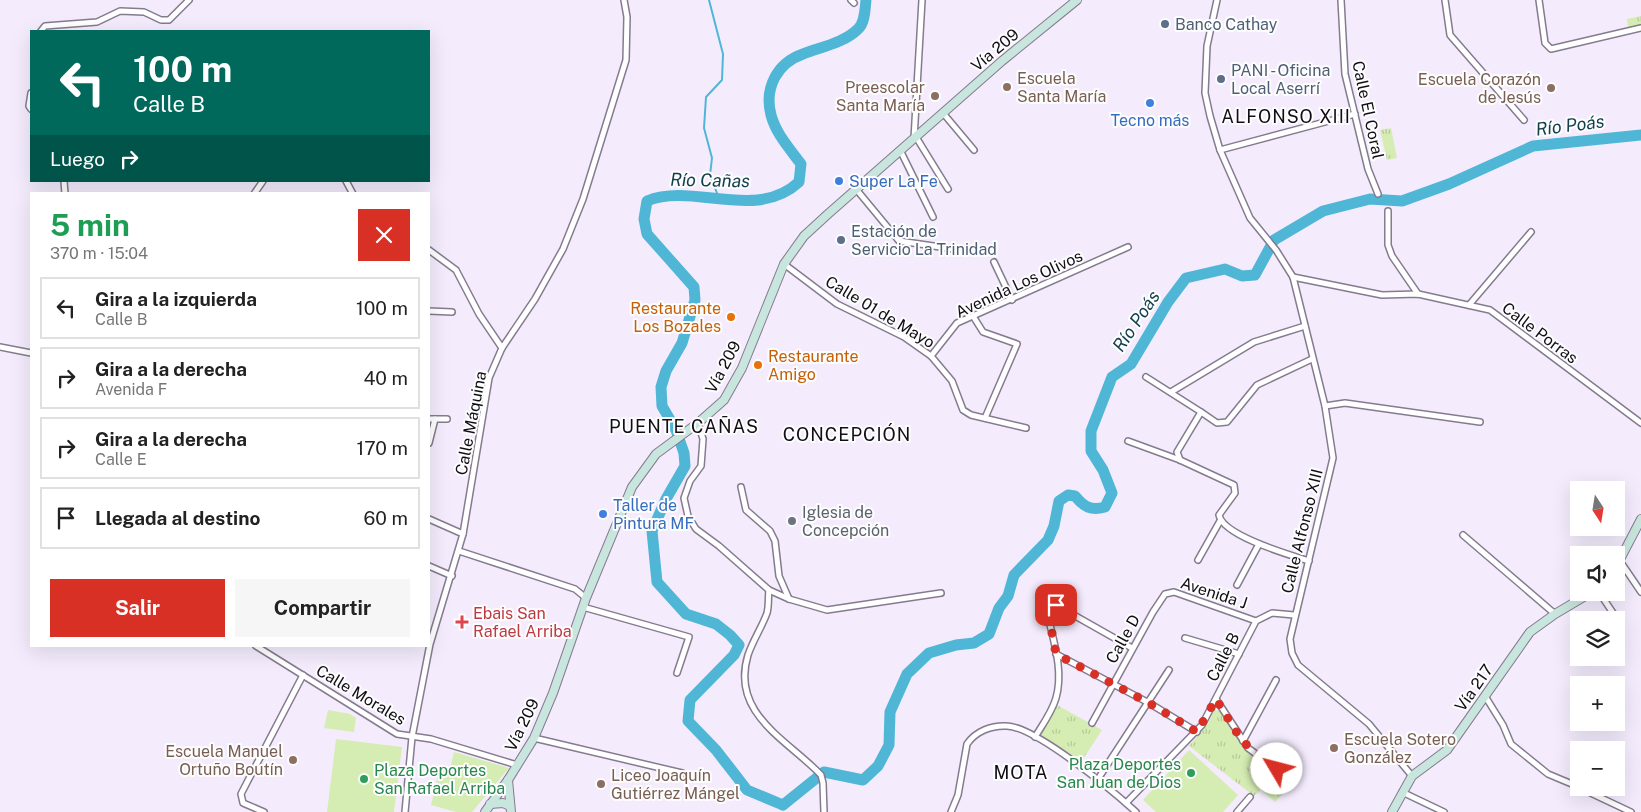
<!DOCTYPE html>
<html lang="es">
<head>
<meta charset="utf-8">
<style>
	:root { --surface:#fff; --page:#f6f6f6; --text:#222; --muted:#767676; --line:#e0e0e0; --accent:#d93025 }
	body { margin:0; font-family:"Public Sans",sans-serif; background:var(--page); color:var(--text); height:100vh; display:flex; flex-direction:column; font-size:19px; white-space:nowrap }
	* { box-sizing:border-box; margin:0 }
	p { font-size:16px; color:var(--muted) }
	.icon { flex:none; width:28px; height:28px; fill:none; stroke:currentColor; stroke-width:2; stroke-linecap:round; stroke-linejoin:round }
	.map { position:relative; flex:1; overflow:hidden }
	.drawer { position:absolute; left:30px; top:192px; width:400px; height:455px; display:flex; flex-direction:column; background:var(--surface); border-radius:0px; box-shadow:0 5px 20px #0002 }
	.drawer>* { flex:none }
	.hud { position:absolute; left:30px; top:30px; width:400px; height:152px; border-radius:0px; box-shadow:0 5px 20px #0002; background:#00695c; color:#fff; overflow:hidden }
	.needle { width:32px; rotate:168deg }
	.controls { position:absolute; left:1570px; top:481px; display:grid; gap:10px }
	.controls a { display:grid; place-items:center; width:55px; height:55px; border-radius:0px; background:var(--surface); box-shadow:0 5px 20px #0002; font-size:25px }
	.pin { position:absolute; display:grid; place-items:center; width:42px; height:42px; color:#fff; margin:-21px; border-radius:10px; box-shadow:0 2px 8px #0006 }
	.me { position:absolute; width:55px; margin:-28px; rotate:307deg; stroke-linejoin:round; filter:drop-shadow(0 0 4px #0008) }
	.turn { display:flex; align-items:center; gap:18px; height:105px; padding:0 20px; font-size:22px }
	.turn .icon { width:65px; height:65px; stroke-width:2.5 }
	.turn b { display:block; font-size:35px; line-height:42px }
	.then { display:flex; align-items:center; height:48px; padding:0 20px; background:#0003; gap:10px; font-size:19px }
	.round { display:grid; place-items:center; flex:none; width:52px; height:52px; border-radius:0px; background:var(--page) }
	.summary { display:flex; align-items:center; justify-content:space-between; height:85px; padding:0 20px }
	h1 { font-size:30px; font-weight:700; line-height:38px; color:#1e9e55 }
	.cta { display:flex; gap:10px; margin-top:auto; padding:10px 20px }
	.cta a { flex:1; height:58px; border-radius:0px; background:var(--accent); color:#fff; font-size:20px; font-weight:700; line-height:58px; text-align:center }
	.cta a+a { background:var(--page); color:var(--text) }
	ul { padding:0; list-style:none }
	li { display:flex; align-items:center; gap:15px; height:62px; margin:0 10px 8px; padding:0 10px; border:2px solid var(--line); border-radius:0px }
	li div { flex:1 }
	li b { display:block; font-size:19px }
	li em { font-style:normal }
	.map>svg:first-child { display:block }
	.green { fill:#d5ecb3 }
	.park { fill:url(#park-tufts) }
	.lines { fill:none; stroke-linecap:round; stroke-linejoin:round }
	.stream { stroke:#50b6d6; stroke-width:2 }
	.river { stroke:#50b6d6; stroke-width:11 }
	.minor-casing { stroke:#847b8f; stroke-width:8 }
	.secondary-casing { stroke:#847b8f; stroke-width:10 }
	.minor { stroke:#fff; stroke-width:5 }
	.secondary { stroke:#c8e6dd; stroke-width:8 }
	.route { stroke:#d93025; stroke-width:9; stroke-dasharray:0 16.2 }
	.service-dot { fill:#5c6f8a; stroke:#fdfdfd; stroke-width:2 }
	.education-dot { fill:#8d6e63; stroke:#fdfdfd; stroke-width:2 }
	.shop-dot { fill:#3f7fe0; stroke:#fdfdfd; stroke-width:2 }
	.food-dot { fill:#e8710a; stroke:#fdfdfd; stroke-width:2 }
	.worship-dot { fill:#6b7280; stroke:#fdfdfd; stroke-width:2 }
	.health-dot { fill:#e0444e; stroke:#fdfdfd; stroke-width:2 }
	.leisure-dot { fill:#2e9e5b; stroke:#fdfdfd; stroke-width:2 }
	.labels { text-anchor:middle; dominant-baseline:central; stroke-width:4; stroke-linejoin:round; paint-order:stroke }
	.service-label { font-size:16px; fill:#4e5e75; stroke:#fdfdfd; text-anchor:start }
	.street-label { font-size:16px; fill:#100d14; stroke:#fdfdfd }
	.education-label { font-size:16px; fill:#785e54; stroke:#fdfdfd; text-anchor:start }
	.shop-label { font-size:16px; fill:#366cbe; stroke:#fdfdfd; text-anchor:start }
	.food-label { font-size:16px; fill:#c56008; stroke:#fdfdfd; text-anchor:end }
	.worship-label { font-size:16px; fill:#5b616d; stroke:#fdfdfd; text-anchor:start }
	.health-label { font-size:16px; fill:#be3a42; stroke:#fdfdfd; text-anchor:start }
	.leisure-label { font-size:16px; fill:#27864d; stroke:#fdfdfd; text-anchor:end }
	.neighbourhood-label { font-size:18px; letter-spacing:1px; fill:#100d14; stroke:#fdfdfd }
	.water-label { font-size:18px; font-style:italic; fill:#13404e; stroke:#fdfdfd }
</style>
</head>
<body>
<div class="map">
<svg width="1641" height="812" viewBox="0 0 1641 812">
	<defs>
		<pattern id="park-tufts" width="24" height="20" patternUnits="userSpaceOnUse" patternTransform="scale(1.25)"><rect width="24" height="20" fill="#d5ecb3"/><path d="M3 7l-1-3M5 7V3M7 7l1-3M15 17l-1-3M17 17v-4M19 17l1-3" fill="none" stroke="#b6c999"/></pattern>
	</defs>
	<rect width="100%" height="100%" fill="#f4ecfd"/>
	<g class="green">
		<polygon points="328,710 350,714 356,718 354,732 324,728"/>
		<polygon points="336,739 402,747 394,812 327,812"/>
		<polygon points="1189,750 1238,795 1223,812 1156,812 1143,800"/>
		<polygon points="454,752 509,768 472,812 456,812 431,805 440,766 450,768"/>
	</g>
	<g class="park">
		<polygon points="1641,16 1641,26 1628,28 1627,19"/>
		<polygon points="1391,128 1397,158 1387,160 1380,130"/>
		<polygon points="1057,705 1102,730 1082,761 1040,735"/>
		<polygon points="1214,710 1221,711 1243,745 1292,784 1275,802 1261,790 1254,796 1189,746 1208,724"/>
	</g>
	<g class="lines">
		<polyline class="stream" points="709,0 723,54 722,80 706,97 704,128 712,158 710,175 720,201"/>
		<g class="river">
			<path d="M783,805L824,772L863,780L878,766L889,745L890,712L907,674L929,653L956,645L974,643L989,634L999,608L1008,596L1014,575L1048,540L1054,526L1059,501L1068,495L1075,496C1084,507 1091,511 1105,507L1112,493L1103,470L1091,451V431L1112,377L1131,364L1168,302L1186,278L1225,269L1242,276L1255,275L1274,240L1323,211L1370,199L1402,201L1449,184L1533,146L1641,135"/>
			<path d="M783,805L747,790L716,750L688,721L690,700L734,655L739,645L730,635L716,624L686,614L657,582L652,531L666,499L685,466L684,453L676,430L662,406L661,387L666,371L682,343L695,300L694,287L647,234L644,219L647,201C693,182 756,222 799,182L801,164C790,149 776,134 771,115C764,88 777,63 803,54C821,47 844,43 858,29C865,23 865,9 866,0"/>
		</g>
		<g class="minor-casing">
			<g id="minor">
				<polyline points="851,0 854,3"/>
				<polyline points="1217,0 1207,46 1205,93 1210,116 1220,150 1250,218 1276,250 1293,277 1325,406 1333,458 1290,639 1292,653 1298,665 1369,724 1412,776"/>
				<polyline points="1341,0 1345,74 1368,169 1378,194"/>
				<polyline points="1445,0 1450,35 1524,120"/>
				<polyline points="1539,0 1545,43 1551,49 1641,28"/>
				<polyline points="41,31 45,26 97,22 120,11 144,12 161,20 169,20 189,0"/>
				<polyline points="31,93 29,106 31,109"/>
				<polyline points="943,113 974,150"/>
				<polyline points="916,137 948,189"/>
				<polyline points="914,139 922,0"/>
				<polyline points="1220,150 1355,114"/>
				<polyline points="901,152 933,217"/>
				<polyline points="64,181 65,194"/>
				<polyline points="346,181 353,194"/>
				<polyline points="856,189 899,241 968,251"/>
				<polyline points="254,194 263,181"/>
				<polyline points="1388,211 1388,245 1392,256 1418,294"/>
				<polyline points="429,250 456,270 479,314 502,348"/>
				<polyline points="994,262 1012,300"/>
				<polyline points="784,264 837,304 904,337 931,356 952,381 963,410 971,415 1026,428"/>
				<polyline points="1293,277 1382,295 1418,294 1490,310 1641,423"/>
				<polyline points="1469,305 1531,232"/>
				<polyline points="429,311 452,312"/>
				<polyline points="973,316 983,332 1017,344 985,418"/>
				<polyline points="0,347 31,353"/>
				<polyline points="931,356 957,323 1128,247"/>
				<polyline points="1146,377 1201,412 1177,452 1180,460"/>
				<polyline points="1171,392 1254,342 1305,326"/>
				<polyline points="1325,406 1345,403 1480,422"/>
				<polyline points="1201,412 1217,423 1227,422 1257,385 1312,359"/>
				<polyline points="429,419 447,419"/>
				<polyline points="698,423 703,439 701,466 690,481 684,498 688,516 696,529 719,546 769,590 789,599 827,610 941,593"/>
				<path d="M1128,441L1180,460L1234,485L1235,493L1219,515C1223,536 1290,555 1309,561"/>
				<polyline points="429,443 435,419"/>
				<polyline points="741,487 746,510 770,531 775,541 779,576 789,599"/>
				<polyline points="429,519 463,534"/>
				<polyline points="1463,535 1555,614"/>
				<polyline points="459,551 575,589 586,598"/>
				<polyline points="1198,560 1220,521"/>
				<polyline points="1620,561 1641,592"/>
				<polyline points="429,566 452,576"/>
				<polyline points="1237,585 1259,544"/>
				<path d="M769,590C768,597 769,606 767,613C762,627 753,640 748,655C730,714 788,740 821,775L823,783L824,812"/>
				<polyline points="1599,592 1615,616"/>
				<polyline points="583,607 689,637 677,673"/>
				<polyline points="1185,638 1239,654"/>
				<polyline points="256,646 397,734 431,739 517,765"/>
				<polyline points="1056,654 1149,703 1197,732"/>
				<polyline points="1485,696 1503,725 1511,744 1548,774 1579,787"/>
				<polyline points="1216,699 1248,748 1291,780"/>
				<polyline points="1092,723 1153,612 1165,594 1174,592 1256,621"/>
				<path d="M1035,737C1043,724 1052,712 1056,698C1064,670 1053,640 1047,612L1056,605L1132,648"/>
				<polyline points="534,738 682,773"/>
				<polyline points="1243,741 1276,680"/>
				<polyline points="1098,779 1169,670"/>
				<polyline points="1580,788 1631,812"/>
				<polyline points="1402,792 1444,812"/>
				<polyline points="1126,803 1202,725 1256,621 1272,613 1294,615"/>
				<polyline points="264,812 243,803 241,794 303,675"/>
				<polyline points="405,812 412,737 430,644 463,534 489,378 502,348 535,299 563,249 583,199 626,60 627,17 624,0"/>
				<path d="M951,812L958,795L967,744C976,731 992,725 1007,726C1036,727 1113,791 1136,812"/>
				<polyline points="1237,812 1250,797"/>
			</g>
		</g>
		<g class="secondary-casing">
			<g id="secondary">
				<polyline points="1616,567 1641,519"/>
				<polyline points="508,780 511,812"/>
				<polyline points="490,804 503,803 510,806"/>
				<polyline points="485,812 508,780 534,738 553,693 586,598 632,487 656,454 698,423 724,400 742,368 784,264 804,236 828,214 1002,61 1077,0"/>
				<polyline points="1392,812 1412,776 1447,750 1530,632 1555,614 1592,592"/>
			</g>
		</g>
		<use href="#minor" class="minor"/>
		<use href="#secondary" class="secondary"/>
	</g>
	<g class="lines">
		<polyline class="route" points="1056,605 1051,608 1048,612 1056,654 1149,703 1197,732 1216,699 1242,741 1277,769"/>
	</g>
	<g class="service-dot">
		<circle cx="1165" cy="24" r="5"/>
		<circle cx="1221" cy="79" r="5"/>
		<circle cx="841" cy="240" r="5"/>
	</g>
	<g class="education-dot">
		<circle cx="1007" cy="87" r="5"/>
		<circle cx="1551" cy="88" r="5"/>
		<circle cx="935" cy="96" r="5"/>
		<circle cx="1334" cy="748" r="5"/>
		<circle cx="293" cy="760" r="5"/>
		<circle cx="601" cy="784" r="5"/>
	</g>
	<g class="shop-dot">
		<circle cx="1150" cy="103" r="5"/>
		<circle cx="839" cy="181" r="5"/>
		<circle cx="603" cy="514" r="5"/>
	</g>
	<g class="food-dot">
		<circle cx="731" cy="317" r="5"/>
		<circle cx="758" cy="365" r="5"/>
	</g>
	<circle class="worship-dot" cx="792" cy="521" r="5"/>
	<path class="health-dot" d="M459.5 614.5h5v5h5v5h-5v5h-5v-5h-5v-5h5z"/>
	<g class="leisure-dot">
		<circle cx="1191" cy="773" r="5"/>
		<circle cx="364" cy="779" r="5"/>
	</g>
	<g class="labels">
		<g class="service-label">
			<text x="1175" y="24">Banco Cathay</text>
			<text x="1231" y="70">PANI - Oficina<tspan x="1231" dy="18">Local Aserrí</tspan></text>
			<text x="851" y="231">Estación de<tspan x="851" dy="18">Servicio La Trinidad</tspan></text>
		</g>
		<g class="street-label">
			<text transform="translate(995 50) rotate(-40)">Vía 209</text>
			<text transform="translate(1368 110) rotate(78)">Calle El Coral</text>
			<text transform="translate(1019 284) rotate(-25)">Avenida Los Olivos</text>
			<text transform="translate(880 312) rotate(31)">Calle 01 de Mayo</text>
			<text transform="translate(1540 333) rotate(37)">Calle Porras</text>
			<text transform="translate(723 367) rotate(-62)">Vía 209</text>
			<text transform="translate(471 423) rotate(-79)">Calle Máquina</text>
			<text transform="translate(1302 531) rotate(-76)">Calle Alfonso XIII</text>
			<text transform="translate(1214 593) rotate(18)">Avenida J</text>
			<text transform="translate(1123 639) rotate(-61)">Calle D</text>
			<text transform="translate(1223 657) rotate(-63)">Calle B</text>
			<text transform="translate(1474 688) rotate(-55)">Vía 217</text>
			<text transform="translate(361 695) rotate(31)">Calle Morales</text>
			<text transform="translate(522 725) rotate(-64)">Vía 209</text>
		</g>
		<g class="education-label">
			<text x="1017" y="78">Escuela<tspan x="1017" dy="18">Santa María</tspan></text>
			<text x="1541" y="79" text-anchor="end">Escuela Corazón<tspan x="1541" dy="18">de Jesús</tspan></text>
			<text x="925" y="87" text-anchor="end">Preescolar<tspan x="925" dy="18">Santa María</tspan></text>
			<text x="1344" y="739">Escuela Sotero<tspan x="1344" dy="18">González</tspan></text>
			<text x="283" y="751" text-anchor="end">Escuela Manuel<tspan x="283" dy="18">Ortuño Boutín</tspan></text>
			<text x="611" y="775">Liceo Joaquín<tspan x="611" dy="18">Gutiérrez Mángel</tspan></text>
		</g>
		<g class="shop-label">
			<text x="1150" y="120" text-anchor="middle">Tecno más</text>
			<text x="849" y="181">Super La Fe</text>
			<text x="613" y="505">Taller de<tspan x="613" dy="18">Pintura MF</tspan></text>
		</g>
		<g class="food-label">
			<text x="721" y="308">Restaurante<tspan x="721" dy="18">Los Bozales</tspan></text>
			<text x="768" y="356" text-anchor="start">Restaurante<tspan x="768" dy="18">Amigo</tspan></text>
		</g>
		<g class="worship-label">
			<text x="802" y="512">Iglesia de<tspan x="802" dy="18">Concepción</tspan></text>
		</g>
		<g class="health-label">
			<text x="473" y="613">Ebais San<tspan x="473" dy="18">Rafael Arriba</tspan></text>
		</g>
		<g class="leisure-label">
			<text x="1181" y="764">Plaza Deportes<tspan x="1181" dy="18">San Juan de Dios</tspan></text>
			<text x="374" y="770" text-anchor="start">Plaza Deportes<tspan x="374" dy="18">San Rafael Arriba</tspan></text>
		</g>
		<g class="neighbourhood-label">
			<text x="1286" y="116">ALFONSO XIII</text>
			<text x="684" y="426">PUENTE CAÑAS</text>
			<text x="847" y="434">CONCEPCIÓN</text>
			<text x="1021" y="772">MOTA</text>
		</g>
		<g class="water-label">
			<text transform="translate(1570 125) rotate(-7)">Río Poás</text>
			<text transform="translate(710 180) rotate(1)">Río Cañas</text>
			<text transform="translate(1136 321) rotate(-56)">Río Poás</text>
		</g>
	</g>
</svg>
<div class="controls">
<a><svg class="needle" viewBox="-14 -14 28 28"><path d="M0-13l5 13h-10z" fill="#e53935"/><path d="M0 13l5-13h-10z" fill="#767676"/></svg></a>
<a><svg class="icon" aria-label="sound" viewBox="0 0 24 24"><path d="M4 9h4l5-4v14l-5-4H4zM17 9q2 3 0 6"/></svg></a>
<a><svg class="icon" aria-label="layers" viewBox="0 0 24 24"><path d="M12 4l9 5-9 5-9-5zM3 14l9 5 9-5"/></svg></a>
<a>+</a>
<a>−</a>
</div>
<div class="pin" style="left:1056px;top:605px;background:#d93025"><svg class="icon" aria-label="arrive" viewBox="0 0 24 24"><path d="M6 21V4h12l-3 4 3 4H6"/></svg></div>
<svg class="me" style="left:1277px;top:769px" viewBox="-20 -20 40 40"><circle r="19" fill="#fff"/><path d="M0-13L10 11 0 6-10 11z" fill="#d93025"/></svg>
<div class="hud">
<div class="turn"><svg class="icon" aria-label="left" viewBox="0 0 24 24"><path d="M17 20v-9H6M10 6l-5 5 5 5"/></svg><div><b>100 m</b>Calle B</div></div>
<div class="then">Luego<svg class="icon" aria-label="right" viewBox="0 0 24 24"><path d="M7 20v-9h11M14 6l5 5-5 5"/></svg></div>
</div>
<section class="drawer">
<div class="summary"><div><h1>5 min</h1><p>370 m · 15:04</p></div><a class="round" style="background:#d93025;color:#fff"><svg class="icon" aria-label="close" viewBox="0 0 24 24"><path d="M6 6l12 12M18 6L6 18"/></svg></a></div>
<ul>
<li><svg class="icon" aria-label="left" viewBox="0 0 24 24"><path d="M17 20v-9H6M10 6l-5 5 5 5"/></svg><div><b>Gira a la izquierda</b><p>Calle B</p></div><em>100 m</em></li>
<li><svg class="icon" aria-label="right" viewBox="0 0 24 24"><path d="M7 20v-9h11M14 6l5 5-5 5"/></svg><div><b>Gira a la derecha</b><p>Avenida F</p></div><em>40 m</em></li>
<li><svg class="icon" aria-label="right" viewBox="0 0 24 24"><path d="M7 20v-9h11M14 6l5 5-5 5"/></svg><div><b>Gira a la derecha</b><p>Calle E</p></div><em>170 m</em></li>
<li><svg class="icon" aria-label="arrive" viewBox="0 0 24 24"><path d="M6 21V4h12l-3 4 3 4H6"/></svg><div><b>Llegada al destino</b></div><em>60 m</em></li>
</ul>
<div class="cta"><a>Salir</a><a>Compartir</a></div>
</section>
</div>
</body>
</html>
